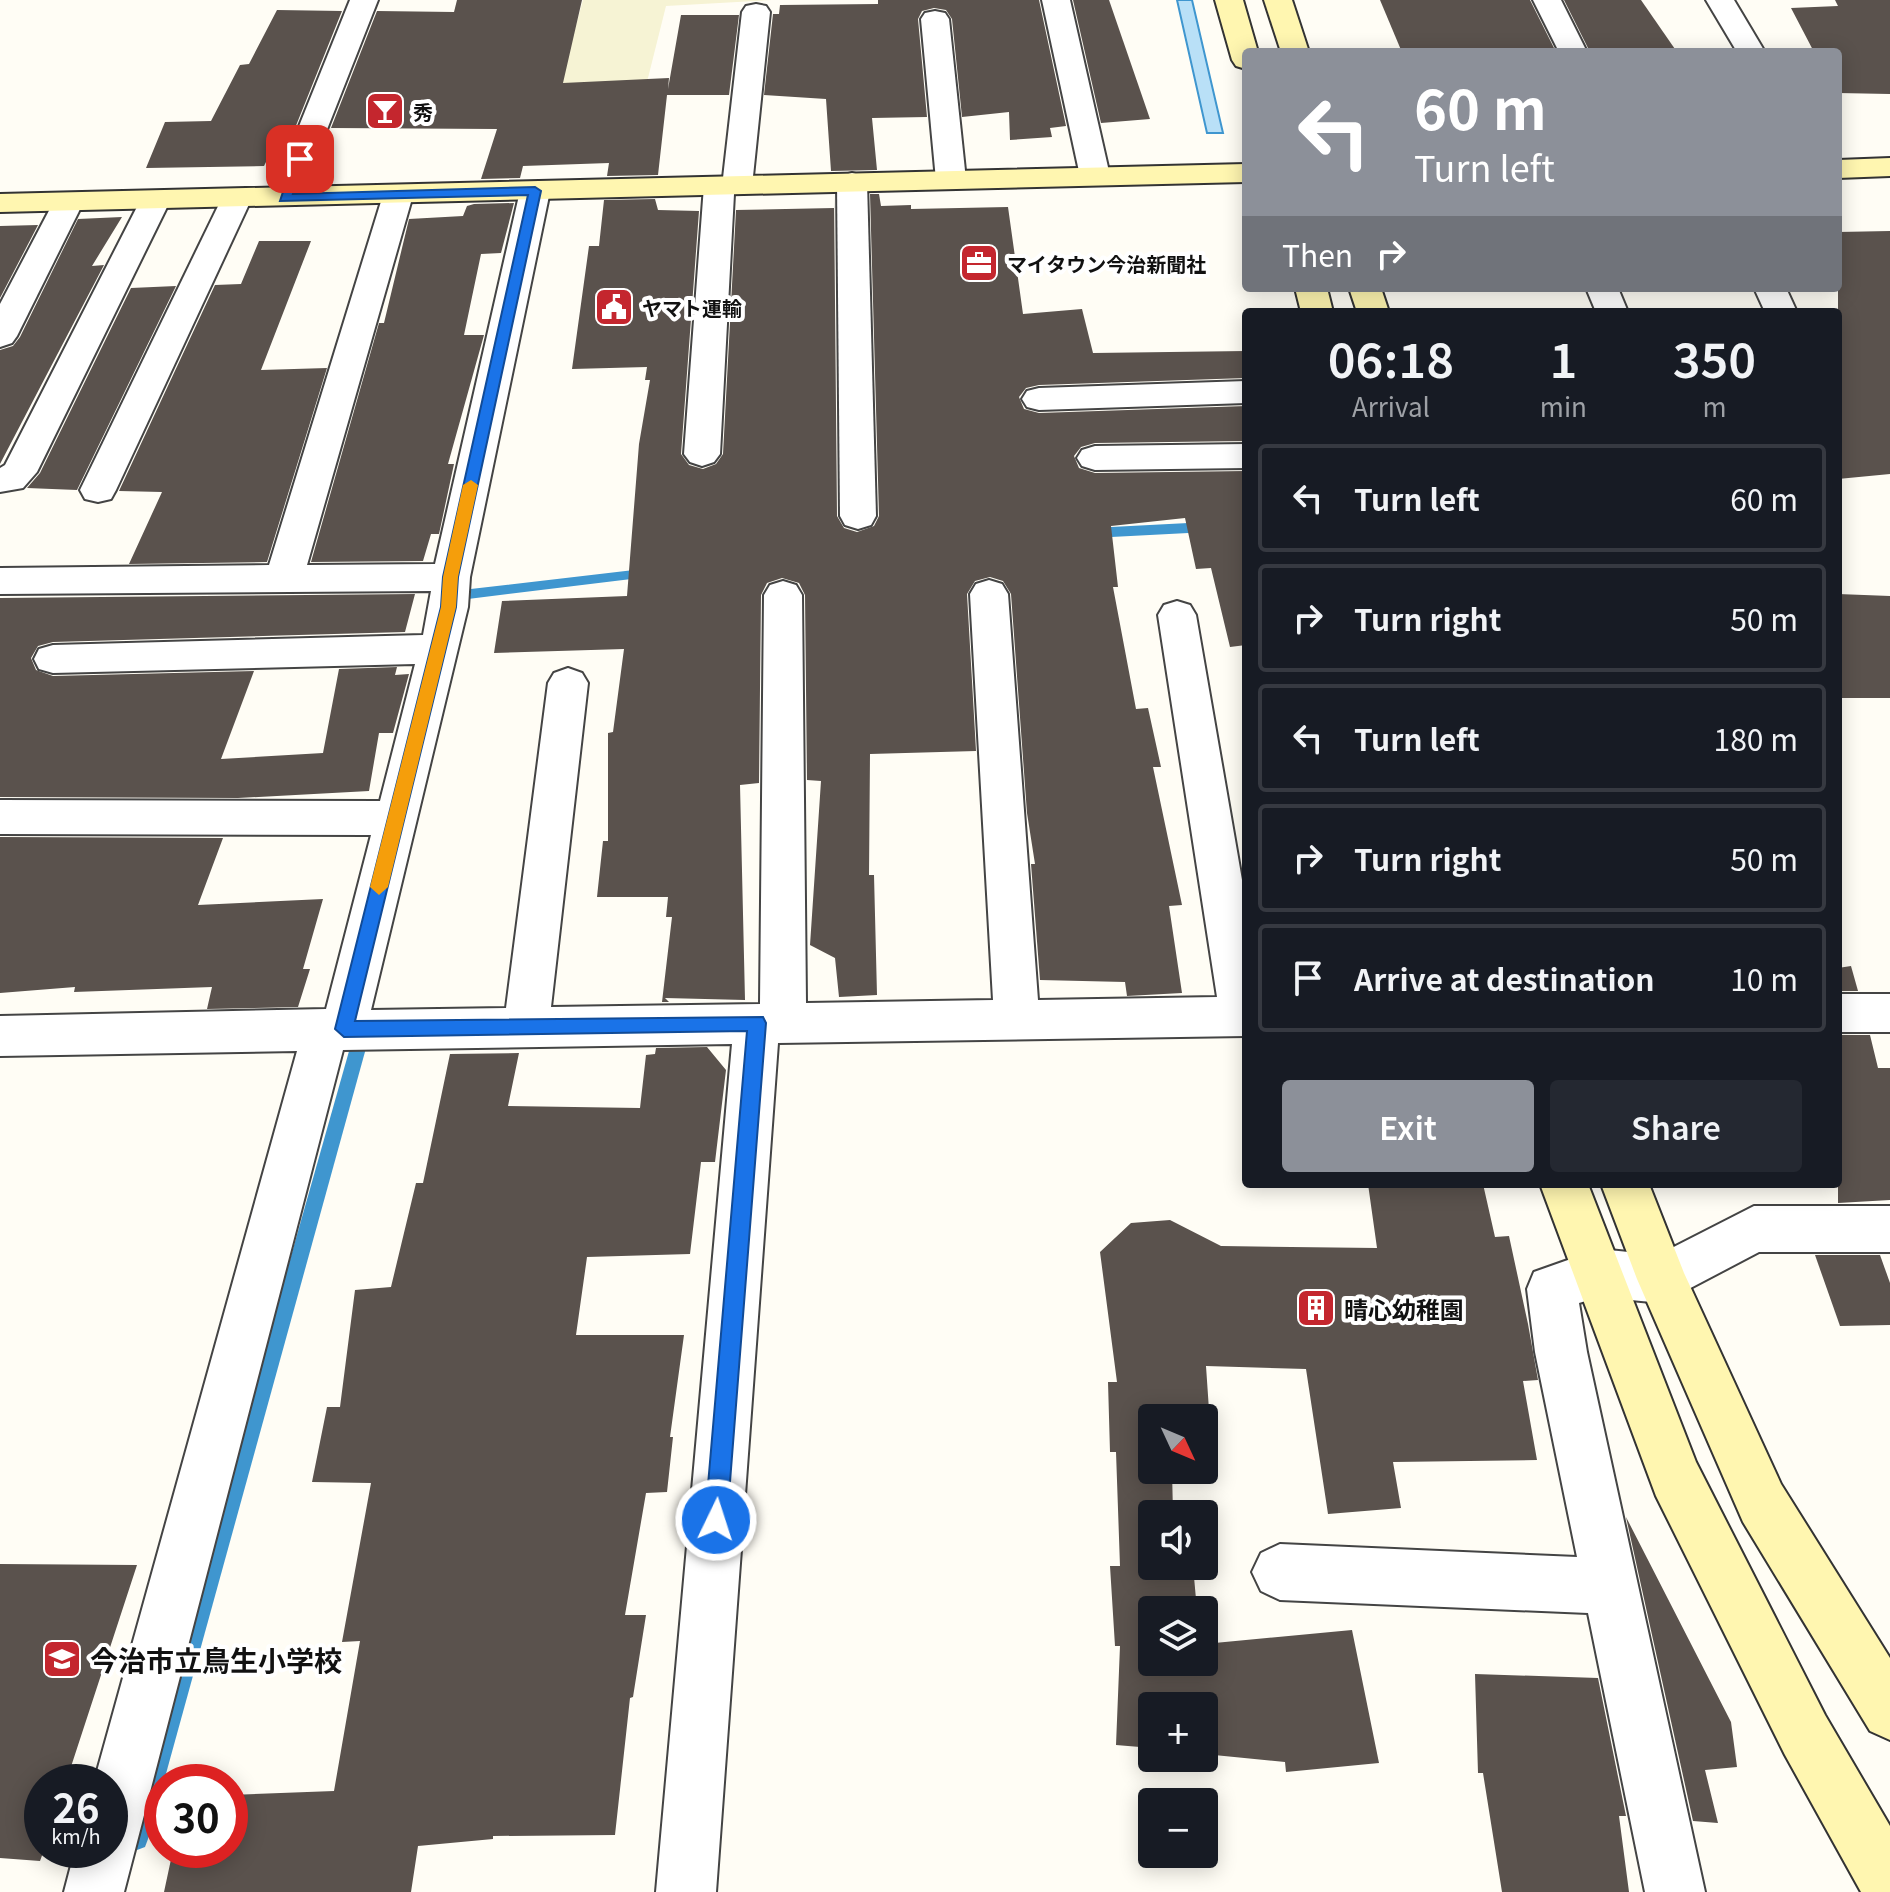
<!DOCTYPE html>
<html lang="en">
<head>
<meta charset="utf-8">
<style>
	:root { --surface:#171b24; --page:#242831; --text:#f1f3f6; --muted:#9ea1a6; --line:#363941; --accent:#8c9099 }
	body { margin:0; font-family:Georgia,"Noto Sans JP",serif; background:var(--page); color:var(--text); height:100vh; display:flex; flex-direction:column; font-size:30px; white-space:nowrap }
	* { box-sizing:border-box; margin:0 }
	p { font-size:26px; color:var(--muted) }
	.icon { flex:none; width:44px; height:44px; fill:none; stroke:currentColor; stroke-width:2; stroke-linecap:round; stroke-linejoin:round }
	.map { position:relative; flex:1; overflow:hidden }
	.panel { position:absolute; left:1242px; top:308px; width:600px; height:880px; display:flex; flex-direction:column; background:var(--surface); border-radius:8px; box-shadow:0 4px 20px #0003 }
	.panel>* { flex:none }
	.hud { position:absolute; left:1242px; top:48px; width:600px; height:244px; border-radius:8px; box-shadow:0 4px 20px #0003; background:#8c9099; color:#fff; overflow:hidden }
	.needle { width:52px; rotate:134deg }
	.buttons { position:absolute; left:1138px; top:1404px; display:grid; gap:16px }
	.buttons a { display:grid; place-items:center; width:80px; height:80px; border-radius:8px; background:var(--surface); box-shadow:0 4px 20px #0003; font-size:40px }
	.speed { position:absolute; left:24px; top:1764px; display:flex; gap:16px; font-size:40px; font-weight:700; text-align:center }
	.speed>* { display:grid; place-content:center; width:104px; height:104px; border-radius:50%; background:var(--surface); box-shadow:0 4px 20px #0003; line-height:1 }
	.speed small { font-size:20px; font-weight:400 }
	.speed .limit { border:12px solid #d22; background:#fff; color:#111 }
	.pin { position:absolute; display:grid; place-items:center; width:68px; height:68px; color:#fff; margin:-34px; border-radius:16px; box-shadow:0 4px 12px #0006 }
	.me { position:absolute; width:88px; margin:-44px; rotate:4deg; stroke-linejoin:round; filter:drop-shadow(0 0 6px #0008) }
	.turn { display:flex; align-items:center; gap:28px; height:168px; padding:0 40px; font-size:36px }
	.turn .icon { width:104px; height:104px; stroke-width:2.5 }
	.turn b { display:block; font-size:56px; line-height:68px }
	.then { display:flex; align-items:center; height:76px; padding:0 40px; background:#0003; gap:16px; font-size:30px }
	.eta { display:flex; justify-content:space-evenly; align-items:center; height:136px; text-align:center }
	.eta b { font-size:48px; font-weight:600; line-height:56px }
	.cta { display:flex; gap:16px; margin-top:auto; padding:16px 40px }
	.cta a { flex:1; height:92px; border-radius:8px; background:var(--accent); color:#fff; font-size:32px; font-weight:600; line-height:92px; text-align:center }
	.cta a+a { background:var(--page); color:var(--text) }
	ul { padding:0; list-style:none }
	li { display:flex; align-items:center; gap:24px; height:108px; margin:0 16px 12px; padding:0 24px; border:4px solid var(--line); border-radius:8px }
	li div { flex:1 }
	li b { display:block; font-size:30px }
	li em { font-style:normal }
	.map>svg:first-child { display:block }
	.farmland { fill:#f6f3d4 }
	.water { fill:#b9e0f7; stroke:#3f96cf; stroke-width:2 }
	.lines { fill:none; stroke-linecap:round; stroke-linejoin:round }
	.stream { fill:#3f96cf; fill-rule:evenodd }
	.building { fill:#5a524d }
	.street-casing { stroke:#444; stroke-width:4 }
	.secondary-casing { stroke:#333; stroke-width:4 }
	.street { fill:#fff; fill-rule:evenodd }
	.secondary { fill:#fff6b0; fill-rule:evenodd }
	.route { fill:#1a73e8; stroke:#114b97; stroke-width:2 }
	.slow { fill:#f59e0b }
	.labels { text-anchor:middle; dominant-baseline:central; stroke-width:8; stroke-linejoin:round; paint-order:stroke }
	.far-poi-label { font-size:20px; font-weight:bold; fill:#111; stroke:#fff; text-anchor:start }
	.poi-label { font-size:24px; font-weight:bold; fill:#111; stroke:#fff; text-anchor:start }
	.near-poi-label { font-size:28px; font-weight:bold; fill:#111; stroke:#fff; text-anchor:start }
</style>
</head>
<body>
<div class="map">
<svg width="1890" height="1892" viewBox="0 0 1890 1892">
	<rect width="100%" height="100%" fill="#fffdf5"/>
	<polygon class="farmland" points="583,0 772,0 666,6 647,82 560,84"/>
	<polygon class="water" points="1177,0 1192,0 1223,133 1207,133"/>
	<g class="lines">
		<g class="stream">
			<polygon points="1246,520 1246,530 1092,538 1085,533 1092,528"/>
			<polygon points="651,568 658,573 656,576 468,599 464,613 454,613 452,609 455,595 462,590"/>
			<polygon points="363,1023 369,1025 371,1030 148,1839 145,1847 137,1850 129,1847 126,1839 355,1030 357,1025"/>
		</g>
	</g>
	<g class="building">
		<polygon points="457,0 582,0 563,83 669,78 668,89 681,15 739,15 729,95 667,95 658,175 607,176 609,163 523,166 520,178 481,179 497,129 331,128 377,11 454,12"/>
		<polygon points="878,0 1039,0 1066,126 1050,128 1052,137 1010,140 1009,112 962,117 952,19 946,10 934,8 922,11 918,19 927,117 872,118 877,170 831,171 826,99 764,95 773,14 779,14 780,5 878,4"/>
		<polygon points="1073,0 1109,0 1150,119 1101,123"/>
		<polygon points="1380,0 1530,0 1556,52 1401,50"/>
		<polygon points="1564,0 1641,0 1677,52 1590,52"/>
		<polygon points="1835,0 1890,0 1890,94 1838,93 1838,52 1814,52 1791,8 1838,6"/>
		<polygon points="277,10 342,11 295,128 283,128 264,166 146,168 165,122 211,121 240,65 249,64"/>
		<polygon points="870,194 879,194 881,206 911,205 911,209 1008,207 1023,314 1082,309 1093,353 1246,351 1246,378 1039,385 1026,388 1019,397 1024,409 1039,413 1246,406 1246,441 1095,443 1081,447 1074,456 1079,468 1095,473 1246,471 1246,645 1230,647 1211,568 1196,569 1185,518 1111,526 1118,587 1113,587 1136,709 1148,708 1161,767 1153,767 1182,905 1169,906 1182,993 1127,996 1125,982 1040,980 1031,864 1035,864 1027,813 1011,594 1003,581 990,577 975,581 967,594 976,751 870,754 869,875 874,875 877,995 839,997 835,958 810,945 821,781 807,780 805,595 799,583 782,578 767,583 761,595 759,783 740,785 745,1000 665,998 669,1002 662,1002 672,917 666,917 668,897 597,897 603,841 608,841 608,733 613,732 624,649 494,653 502,601 627,596 639,444 650,380 645,380 647,367 572,369 589,246 599,246 604,200 655,199 658,210 699,211 681,454 689,465 703,469 716,464 723,454 736,210 834,208 834,195 837,516 844,528 857,532 874,526 879,516"/>
		<polygon points="514,203 501,253 481,254 464,335 484,335 448,464 454,464 439,534 431,534 423,561 311,562 379,323 384,323 409,219 463,216 467,206 474,204"/>
		<polygon points="122,217 92,266 104,265 0,464 0,350 13,346 20,337 78,219"/>
		<polygon points="38,225 0,298 0,226"/>
		<polygon points="1890,231 1890,474 1838,479 1838,232"/>
		<polygon points="259,241 311,241 261,370 327,368 267,562 129,564 162,492 119,491 215,285 241,284"/>
		<polygon points="176,286 77,490 27,488 40,473 131,288"/>
		<polygon points="415,594 405,632 53,642 38,646 31,658 36,670 53,676 254,671 221,759 323,753 339,669 397,667 395,675 409,674 393,733 379,733 369,791 238,798 0,797 0,598"/>
		<polygon points="1838,594 1890,596 1890,698 1838,698"/>
		<polygon points="0,837 223,838 198,905 323,899 303,969 310,969 298,1007 207,1009 212,987 74,992 75,987 0,993"/>
		<polygon points="1851,966 1858,991 1838,991 1838,968"/>
		<polygon points="1838,1035 1870,1035 1878,1068 1890,1068 1890,1200 1838,1203"/>
		<polygon points="707,1047 726,1070 715,1162 701,1162 690,1254 587,1257 576,1335 684,1335 670,1437 673,1437 667,1492 646,1493 625,1615 646,1615 633,1697 630,1698 615,1835 493,1836 493,1839 418,1846 411,1892 164,1892 173,1850 230,1850 230,1795 334,1791 360,1641 342,1642 371,1483 312,1482 327,1407 340,1407 355,1290 391,1287 416,1183 423,1183 450,1054 519,1053 508,1106 640,1108 646,1055 655,1054 656,1048"/>
		<polygon points="1368,1184 1483,1184 1495,1237 1509,1236 1528,1324 1538,1380 1523,1381 1537,1460 1393,1462 1401,1508 1328,1514 1306,1369 1206,1366 1212,1454 1204,1454 1204,1418 1152,1418 1152,1470 1172,1470 1173,1514 1152,1514 1152,1566 1193,1566 1197,1610 1152,1610 1152,1662 1204,1662 1204,1644 1352,1630 1379,1763 1286,1772 1285,1762 1204,1754 1204,1706 1152,1706 1152,1748 1116,1745 1120,1646 1115,1646 1110,1566 1120,1566 1116,1452 1110,1452 1108,1382 1117,1382 1100,1252 1131,1223 1170,1220 1221,1246 1377,1248"/>
		<polygon points="1815,1255 1880,1255 1890,1283 1890,1325 1840,1326"/>
		<polygon points="1626,1517 1731,1722 1737,1767 1705,1770 1718,1823 1693,1821"/>
		<polygon points="0,1564 137,1565 66,1782 42,1782 44,1850 40,1861 0,1858"/>
		<polygon points="1475,1674 1598,1678 1626,1816 1619,1816 1629,1892 1502,1892 1483,1773 1478,1773"/>
	</g>
	<g class="lines">
		<g class="street-casing">
			<g id="street">
				<polygon points="350,0 378,0 300,198 296,205 274,205 270,198"/>
				<polygon points="1042,0 1070,0 1110,176 1106,182 1084,182 1080,176"/>
				<polygon points="1533,0 1561,0 1587,52 1559,52"/>
				<polygon points="1706,0 1734,0 1765,52 1737,52"/>
				<polygon points="756,4 766,6 770,12 752,186 748,192 734,194 720,454 714,462 702,466 690,462 684,454 704,186 708,180 723,178 742,12 746,6"/>
				<polygon points="935,11 945,13 949,19 966,180 962,186 940,186 936,180 921,19 925,13"/>
				<polygon points="852,173 863,176 867,182 876,516 871,525 858,529 845,525 840,516 837,182 841,176"/>
				<polygon points="535,182 546,184 550,191 470,577 468,607 371,1010 506,1008 548,683 554,673 568,668 582,673 588,683 551,1007 760,1004 764,595 770,585 783,581 796,585 802,595 806,1003 993,1000 970,594 976,584 989,580 1002,584 1008,594 1038,1000 1217,997 1158,615 1164,605 1177,601 1190,605 1196,615 1246,903 1246,1036 778,1043 716,1892 656,1892 732,1044 343,1050 124,1892 64,1892 75,1850 110,1850 110,1782 94,1782 297,1051 0,1056 0,1016 326,1009 371,835 0,834 0,800 380,801 415,664 53,673 39,669 34,659 39,649 53,645 423,635 431,591 0,594 0,568 269,565 383,195 387,188 409,188 413,195 307,565 435,564 520,191 524,184"/>
				<polygon points="236,191 247,193 251,200 116,490 111,499 98,502 85,499 80,490 221,200 225,193"/>
				<polygon points="155,192 166,194 170,201 37,472 23,488 0,492 0,468 5,465 140,201 144,194"/>
				<polygon points="68,194 79,196 83,203 17,336 12,343 0,347 0,304 53,203 57,196"/>
				<polygon points="1586,288 1618,288 1628,312 1596,312"/>
				<polygon points="1754,288 1786,288 1797,312 1765,312"/>
				<polygon points="1246,381 1246,403 1039,410 1027,407 1022,399 1027,391 1039,388"/>
				<polygon points="1246,444 1246,468 1095,470 1082,466 1077,458 1082,450 1095,446"/>
				<rect x="1838" y="994" width="52" height="38"/>
				<polygon points="1754,1206 1890,1206 1890,1252 1759,1252 1662,1303 1599,1297 1579,1303 1587,1352 1705,1892 1645,1892 1588,1613 1280,1600 1261,1591 1252,1572 1261,1553 1280,1544 1577,1557 1535,1352 1527,1289 1534,1272 1599,1249 1658,1255"/>
			</g>
		</g>
		<g class="secondary-casing">
			<g id="secondary">
				<polygon points="1215,0 1243,0 1258,52 1246,52 1246,69 1236,66 1232,60"/>
				<polygon points="1264,0 1292,0 1309,52 1281,52"/>
				<polygon points="1890,158 1890,176 1838,178 1838,160"/>
				<polygon points="1246,164 1246,182 0,212 0,194"/>
				<polygon points="1295,288 1327,288 1333,312 1301,312"/>
				<polygon points="1349,288 1381,288 1389,312 1357,312"/>
				<polygon points="1540,1184 1588,1184 1696,1462 1825,1715 1890,1826 1890,1892 1861,1892 1785,1755 1656,1496"/>
				<polygon points="1601,1184 1649,1184 1684,1273 1781,1484 1890,1658 1890,1740 1870,1731 1743,1522 1637,1279"/>
			</g>
		</g>
		<use href="#street" class="street"/>
		<use href="#secondary" class="secondary"/>
	</g>
	<polygon class="route" points="300,155 306,159 293,194 535,187 541,191 458,577 456,607 355,1021 763,1017 766,1023 727,1520 724,1528 716,1531 708,1528 705,1520 747,1031 344,1037 335,1029 441,607 443,577 528,195 280,201 294,159"/>
	<polygon class="slow" points="471,480 478,485 458,577 456,607 388,887 379,895 370,887 441,607 443,577 463,485"/>
	<defs>
		<g id="bar-square" transform="scale(2)"><rect x="-9" y="-9" width="18" height="18" rx="4" fill="#c4262e" stroke="#fff"/><path d="M-6-5H6L.8 .8V4.5H3.5V6h-7V4.5H-.8V.8Z" fill="#fff"/></g>
		<g id="office-square" transform="scale(2)"><rect x="-9" y="-9" width="18" height="18" rx="4" fill="#c4262e" stroke="#fff"/><path d="M-6-3h4V-5.5h4V-3h4V5H-6ZM-1-4.5V-3h2v-1.5ZM-6 0V1H6V0Z" fill="#fff"/></g>
		<g id="civic-square" transform="scale(2)"><rect x="-9" y="-9" width="18" height="18" rx="4" fill="#c4262e" stroke="#fff"/><path d="M-.6-6.5H3V-4.5H.6V-3L4-1V1h2V6H-6V1h2V-1L-.6-3ZM-1.2 2.5V6h2.4V2.5Z" fill="#fff"/></g>
		<g id="building-square" transform="scale(2)"><rect x="-9" y="-9" width="18" height="18" rx="4" fill="#c4262e" stroke="#fff"/><path d="M-4-6H4V6H1V3H-1V6H-4ZM-2.5-4.3h1.7v1.8h-1.7ZM.8-4.3h1.7v1.8H.8ZM-2.5-1h1.7V.8h-1.7ZM.8-1h1.7V.8H.8Z" fill="#fff"/></g>
		<g id="school-square" transform="scale(2)"><rect x="-9" y="-9" width="18" height="18" rx="4" fill="#c4262e" stroke="#fff"/><path d="M0-5L7-2L0 1L-7-2ZM-4 1L0 2.5L4 1V4Q0 6-4 4Z" fill="#fff"/></g>
	</defs>
	<g fill-rule="evenodd">
		<use href="#bar-square" x="385" y="111"/>
		<use href="#office-square" x="979" y="263"/>
		<use href="#civic-square" x="614" y="307"/>
		<use href="#building-square" x="1316" y="1308"/>
		<use href="#school-square" x="62" y="1659"/>
	</g>
	<g class="labels">
		<g class="far-poi-label">
			<text x="413" y="111">秀</text>
			<text x="1007" y="263">マイタウン今治新聞社</text>
			<text x="642" y="307">ヤマト運輸</text>
		</g>
		<g class="poi-label">
			<text x="1344" y="1308">晴心幼稚園</text>
		</g>
		<g class="near-poi-label">
			<text x="90" y="1659">今治市立鳥生小学校</text>
		</g>
	</g>
</svg>
<div class="buttons">
<a><svg class="needle" viewBox="-14 -14 28 28"><path d="M0-13l5 13h-10z" fill="#e53935"/><path d="M0 13l5-13h-10z" fill="#9ea1a6"/></svg></a>
<a><svg class="icon" aria-label="sound" viewBox="0 0 24 24"><path d="M4 9h4l5-4v14l-5-4H4zM17 9q2 3 0 6"/></svg></a>
<a><svg class="icon" aria-label="layers" viewBox="0 0 24 24"><path d="M12 4l9 5-9 5-9-5zM3 14l9 5 9-5"/></svg></a>
<a>+</a>
<a>−</a>
</div>
<div class="speed"><div>26<small>km/h</small></div><div class="limit">30</div></div>
<div class="pin" style="left:300px;top:159px;background:#d93025"><svg class="icon" aria-label="arrive" viewBox="0 0 24 24"><path d="M6 21V4h12l-3 4 3 4H6"/></svg></div>
<svg class="me" style="left:716px;top:1520px" viewBox="-20 -20 40 40"><circle r="17" fill="#1a73e8" stroke="#fff" stroke-width="3"/><path d="M0-11L8 9 0 5-8 9z" fill="#fff"/></svg>
<div class="hud">
<div class="turn"><svg class="icon" aria-label="left" viewBox="0 0 24 24"><path d="M17 20v-9H6M10 6l-5 5 5 5"/></svg><div><b>60 m</b>Turn left</div></div>
<div class="then">Then<svg class="icon" aria-label="right" viewBox="0 0 24 24"><path d="M7 20v-9h11M14 6l5 5-5 5"/></svg></div>
</div>
<section class="panel">
<div class="eta">
<div><b>06:18</b><p>Arrival</p></div>
<div><b>1</b><p>min</p></div>
<div><b>350</b><p>m</p></div>
</div>
<ul>
<li><svg class="icon" aria-label="left" viewBox="0 0 24 24"><path d="M17 20v-9H6M10 6l-5 5 5 5"/></svg><div><b>Turn left</b></div><em>60 m</em></li>
<li><svg class="icon" aria-label="right" viewBox="0 0 24 24"><path d="M7 20v-9h11M14 6l5 5-5 5"/></svg><div><b>Turn right</b></div><em>50 m</em></li>
<li><svg class="icon" aria-label="left" viewBox="0 0 24 24"><path d="M17 20v-9H6M10 6l-5 5 5 5"/></svg><div><b>Turn left</b></div><em>180 m</em></li>
<li><svg class="icon" aria-label="right" viewBox="0 0 24 24"><path d="M7 20v-9h11M14 6l5 5-5 5"/></svg><div><b>Turn right</b></div><em>50 m</em></li>
<li><svg class="icon" aria-label="arrive" viewBox="0 0 24 24"><path d="M6 21V4h12l-3 4 3 4H6"/></svg><div><b>Arrive at destination</b></div><em>10 m</em></li>
</ul>
<div class="cta"><a>Exit</a><a>Share</a></div>
</section>
</div>
</body>
</html>
